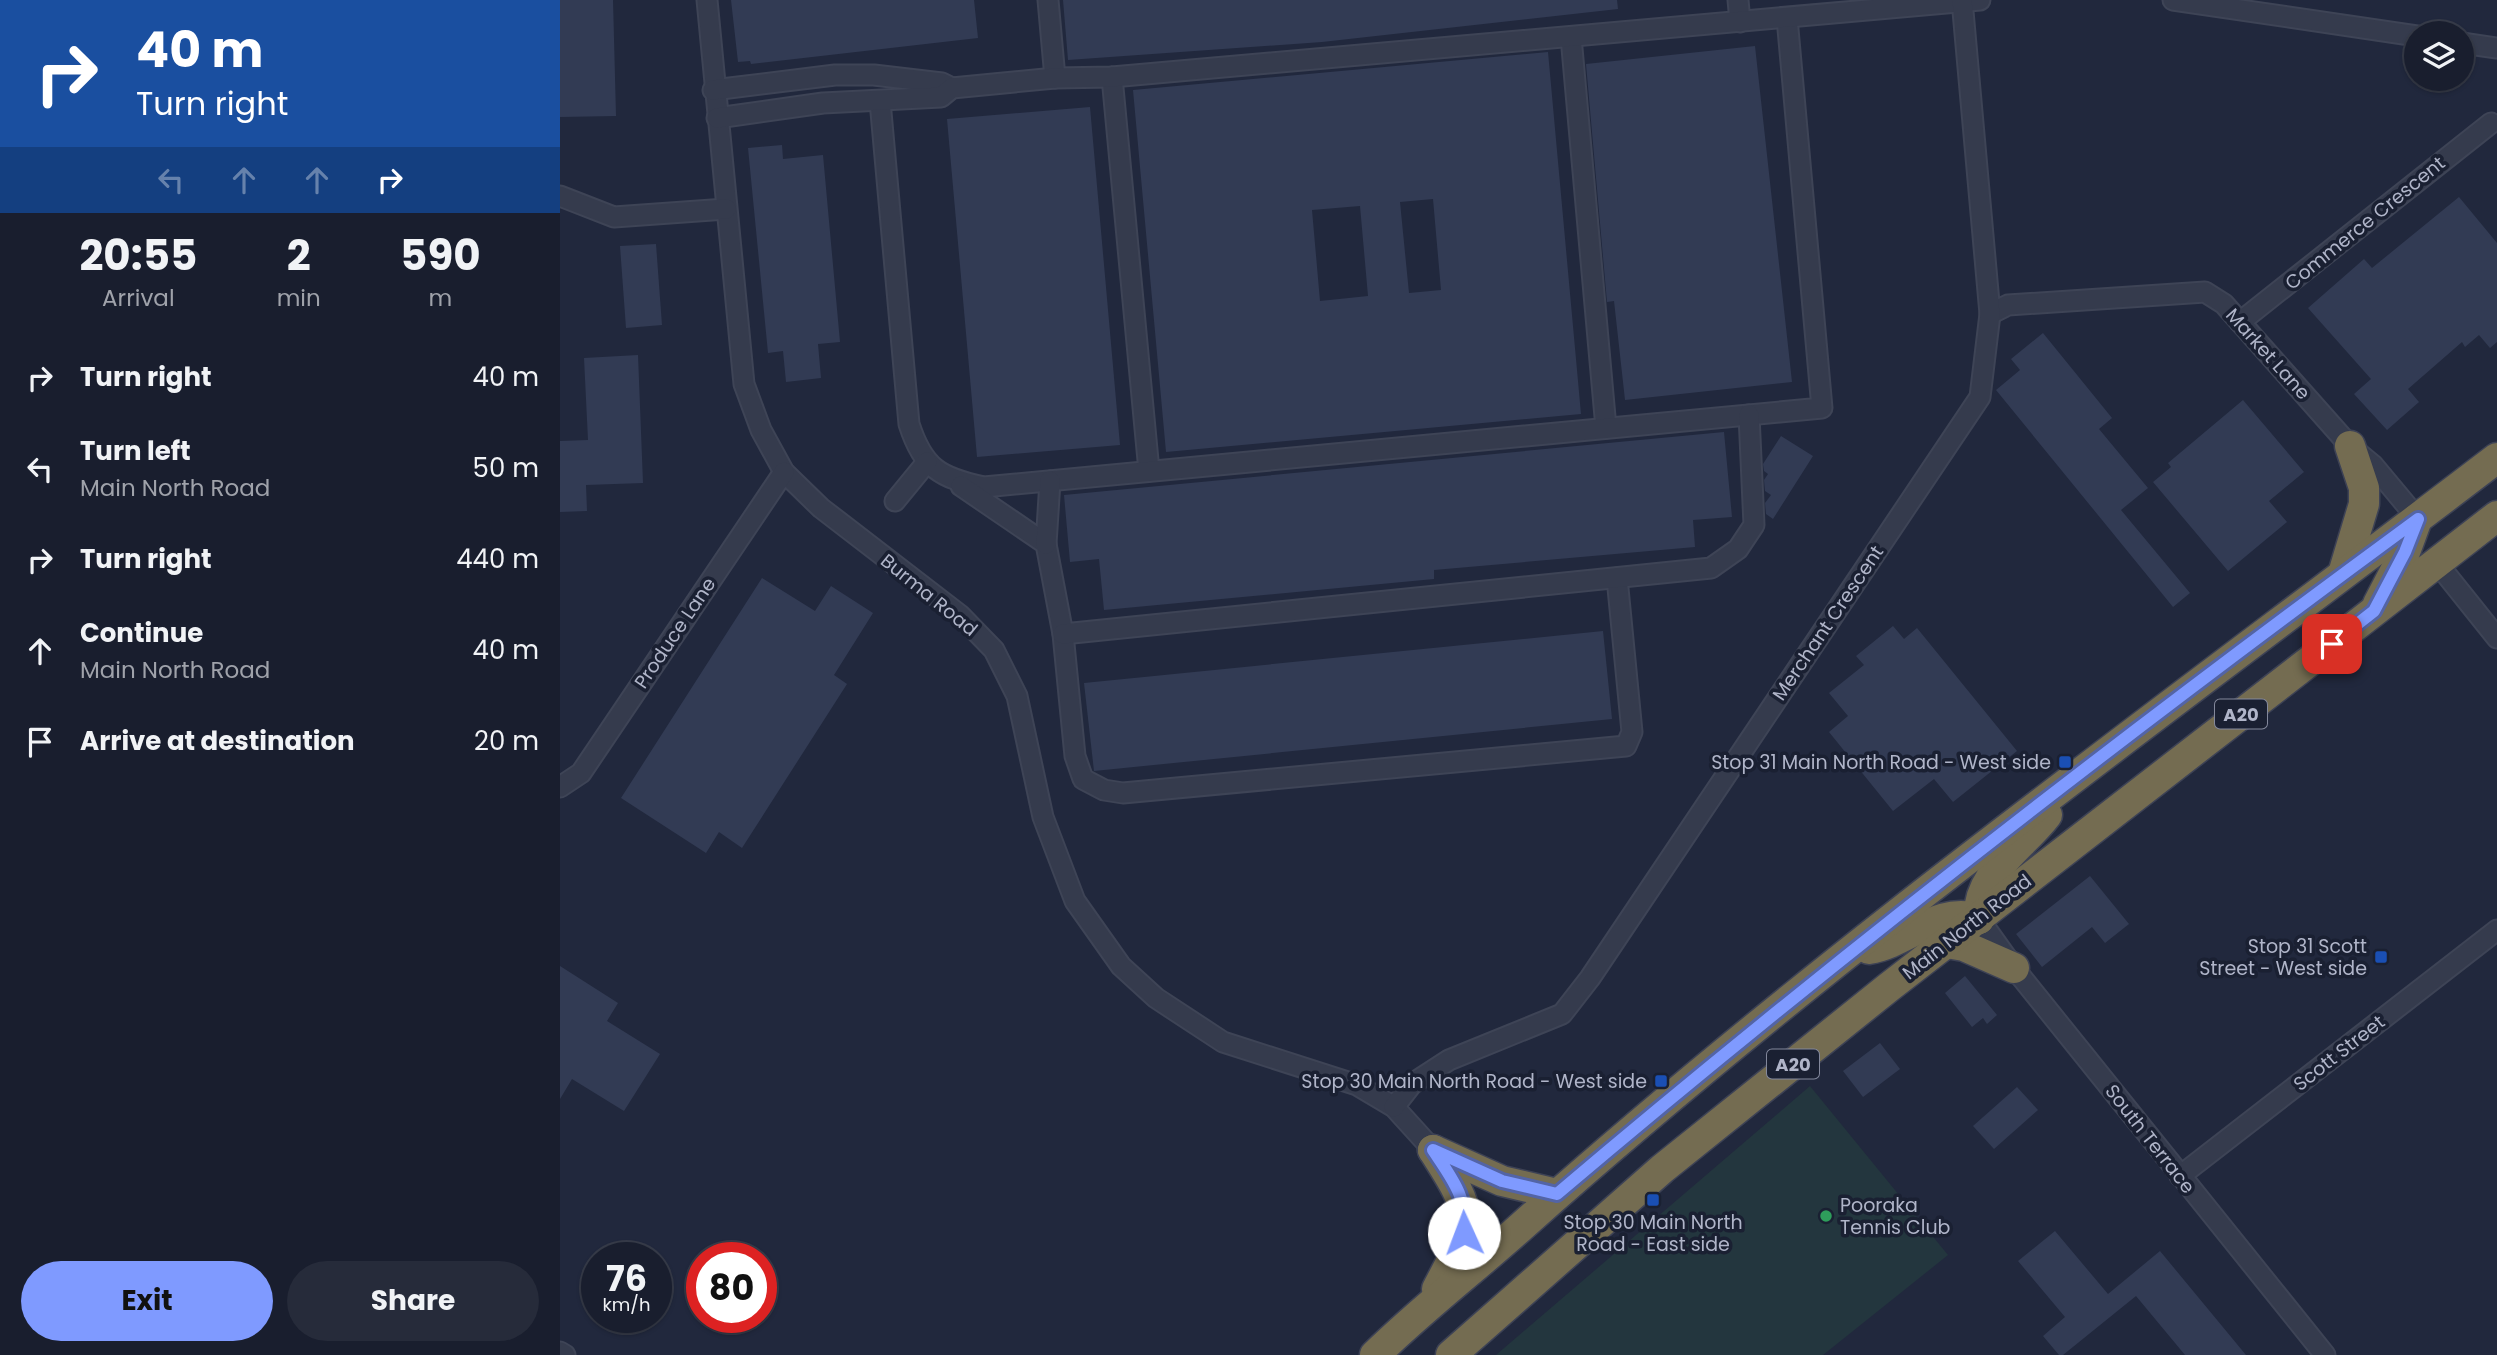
<!DOCTYPE html>
<html lang="en">
<head>
<meta charset="utf-8">
<style>
	:root { --surface:#191e2e; --page:#262b3a; --text:#f1f3f6; --muted:#9fa2aa; --line:#373c4a; --accent:#7f9aff }
	body { margin:0; font-family:Poppins,sans-serif; background:var(--page); color:var(--text); height:100vh; display:flex; flex-direction:column; font-size:26px; white-space:nowrap }
	* { box-sizing:border-box; margin:0 }
	p { font-size:23px; color:var(--muted) }
	.icon { flex:none; width:38px; height:38px; fill:none; stroke:currentColor; stroke-width:2; stroke-linecap:round; stroke-linejoin:round }
	.map { position:relative; flex:1; overflow:hidden }
	.side { display:flex; flex-direction:column; background:var(--surface); width:560px }
	.side>* { flex:none }
	.banner { background:#1a4fa0; color:#fff; overflow:hidden }
	.fabs { position:absolute; left:1844px; top:21px; display:grid; gap:14px }
	.fabs a { display:grid; place-items:center; width:70px; height:70px; border-radius:50%; background:var(--surface); box-shadow:0 2px 5px #0004,0 0 0 2px var(--line); font-size:35px }
	.speed { position:absolute; left:21px; top:1242px; display:flex; gap:14px; font-size:35px; font-weight:700; text-align:center }
	.speed>* { display:grid; place-content:center; width:91px; height:91px; border-radius:50%; background:var(--surface); box-shadow:0 2px 5px #0004,0 0 0 2px var(--line); line-height:1 }
	.speed small { font-size:18px; font-weight:400 }
	.speed .limit { border:10px solid #d22; background:#fff; color:#111 }
	.pin { position:absolute; display:grid; place-items:center; width:60px; height:60px; color:#fff; margin:-30px; border-radius:14px; box-shadow:0 4px 10px #0006 }
	.me { position:absolute; width:77px; margin:-38px; rotate:358deg; stroke-linejoin:round; filter:drop-shadow(0 0 5px #0008) }
	.turn { display:flex; align-items:center; gap:24px; height:147px; padding:0 21px; font-size:32px }
	.turn .icon { width:91px; height:91px; stroke-width:2.5 }
	.turn b { display:block; font-size:49px; line-height:60px }
	.lanes { display:flex; align-items:center; height:66px; padding:0 21px; background:#0003; justify-content:center; gap:35px; direction:ltr }
	.lanes .off { opacity:.35 }
	.eta { display:flex; justify-content:space-evenly; align-items:center; height:119px; text-align:center }
	.eta b { font-size:42px; font-weight:700; line-height:49px }
	.primary-button { display:flex; gap:14px; margin-top:auto; padding:14px 21px }
	.primary-button a { flex:1; height:80px; border-radius:42px; background:var(--accent); color:#111; font-size:28px; font-weight:700; line-height:80px; text-align:center }
	.primary-button a+a { background:var(--page); color:var(--text) }
	ul { padding:0; list-style:none }
	li { display:flex; align-items:center; gap:21px; height:91px; padding:0 21px }
	li div { flex:1 }
	li b { display:block; font-size:26px }
	li em { font-style:normal }
	main { display:flex; flex:1; min-height:0 }
	.map>svg:first-child { display:block }
	.green { fill:#23363e }
	.building { fill:#323b54; fill-rule:evenodd }
	.lines { fill:none; stroke-linecap:round; stroke-linejoin:round }
	.minor-casing { stroke:#3e4456; stroke-width:23 }
	.highway-casing { stroke:#3d4255; stroke-width:33 }
	.minor { stroke:#353b4d; stroke-width:19 }
	.highway { stroke:#746c51; stroke-width:30 }
	.route-casing { stroke:#5364a6; stroke-width:18 }
	.route { stroke:#7f9aff; stroke-width:12 }
	.transit-dot { fill:#1a4fb4; stroke:#1a2032; stroke-width:2.5 }
	.leisure-dot { fill:#2e9e5b; stroke:#1a2032; stroke-width:2.5 }
	.labels { text-anchor:middle; dominant-baseline:central; stroke-width:7; stroke-linejoin:round; paint-order:stroke }
	.shield { fill:#1a2032; stroke:#83889c; stroke-width:2 }
	.shield-label { font-size:18px; font-weight:bold; fill:#b0b5c9 }
	.street-label { font-size:19px; fill:#b0b5c9; stroke:#1a2032 }
	.poi-label { font-size:19px; fill:#b0b5c9; stroke:#1a2032; text-anchor:end }
</style>
</head>
<body>
<main>
<section class="side">
<div class="banner">
<div class="turn"><svg class="icon" aria-label="right" viewBox="0 0 24 24"><path d="M7 20v-9h11M14 6l5 5-5 5"/></svg><div><b>40 m</b>Turn right</div></div>
<div class="lanes"><svg class="icon off" aria-label="left" viewBox="0 0 24 24"><path d="M17 20v-9H6M10 6l-5 5 5 5"/></svg><svg class="icon off" aria-label="ahead" viewBox="0 0 24 24"><path d="M12 20V5M6 11l6-6 6 6"/></svg><svg class="icon off" aria-label="ahead" viewBox="0 0 24 24"><path d="M12 20V5M6 11l6-6 6 6"/></svg><svg class="icon" aria-label="right" viewBox="0 0 24 24"><path d="M7 20v-9h11M14 6l5 5-5 5"/></svg></div>
</div>
<div class="eta">
<div><b>20:55</b><p>Arrival</p></div>
<div><b>2</b><p>min</p></div>
<div><b>590</b><p>m</p></div>
</div>
<ul>
<li><svg class="icon" aria-label="right" viewBox="0 0 24 24"><path d="M7 20v-9h11M14 6l5 5-5 5"/></svg><div><b>Turn right</b></div><em>40 m</em></li>
<li><svg class="icon" aria-label="left" viewBox="0 0 24 24"><path d="M17 20v-9H6M10 6l-5 5 5 5"/></svg><div><b>Turn left</b><p>Main North Road</p></div><em>50 m</em></li>
<li><svg class="icon" aria-label="right" viewBox="0 0 24 24"><path d="M7 20v-9h11M14 6l5 5-5 5"/></svg><div><b>Turn right</b></div><em>440 m</em></li>
<li><svg class="icon" aria-label="ahead" viewBox="0 0 24 24"><path d="M12 20V5M6 11l6-6 6 6"/></svg><div><b>Continue</b><p>Main North Road</p></div><em>40 m</em></li>
<li><svg class="icon" aria-label="arrive" viewBox="0 0 24 24"><path d="M6 21V4h12l-3 4 3 4H6"/></svg><div><b>Arrive at destination</b></div><em>20 m</em></li>
</ul>
<div class="primary-button"><a>Exit</a><a>Share</a></div>
</section>
<div class="map">
<svg width="1937" height="1355" viewBox="0 0 1937 1355">
	<rect width="100%" height="100%" fill="#21283d"/>
	<polygon class="green" points="1250,1086 1388,1255 1263,1355 936,1355"/>
	<g class="building">
		<polygon points="0,0 53,0 56,116 0,117"/>
		<polygon points="171,0 414,0 418,38 191,64 190,61 178,62"/>
		<polygon points="503,0 1057,0 1058,9 762,42 508,60"/>
		<polygon points="1195,46 1232,382 1065,400 1054,301 1047,302 1026,64"/>
		<path d="M988,52L1021,414L606,452L573,90ZM873,199L881,290L849,293L840,202ZM800,206L808,296L760,301L752,210Z"/>
		<polygon points="530,107 560,445 417,457 387,119"/>
		<polygon points="222,145 223,159 263,155 280,342 258,344 261,378 226,382 223,351 208,353 188,148"/>
		<polygon points="1899,197 1937,243 1937,342 1930,348 1919,335 1905,347 1902,342 1848,389 1859,402 1827,430 1794,394 1811,379 1748,308 1804,259 1812,268"/>
		<polygon points="96,244 102,325 66,328 60,246"/>
		<polygon points="1483,333 1552,418 1539,429 1588,488 1561,510 1630,593 1613,607 1436,390 1460,370 1451,359"/>
		<polygon points="78,355 83,483 26,485 27,511 0,512 0,441 28,440 24,358"/>
		<polygon points="1683,400 1744,472 1709,501 1727,522 1668,571 1593,482 1611,467 1608,463"/>
		<polygon points="1164,432 1172,517 1133,520 1135,547 874,570 874,579 544,610 539,559 510,562 504,495"/>
		<polygon points="1221,436 1253,456 1213,519 1206,514 1205,503 1211,495 1205,491 1204,480 1208,474 1204,471 1203,464"/>
		<polygon points="202,578 255,611 271,586 313,613 274,675 287,684 182,848 159,832 146,853 61,798"/>
		<polygon points="1333,626 1344,639 1357,628 1457,751 1393,802 1374,779 1333,811 1269,732 1288,716 1269,693 1304,665 1296,656"/>
		<polygon points="1043,631 1052,719 534,771 524,683"/>
		<polygon points="1530,876 1569,924 1545,943 1532,927 1482,967 1456,934"/>
		<polygon points="0,966 58,1003 47,1021 100,1054 64,1111 12,1079 0,1099"/>
		<polygon points="1405,976 1437,1015 1427,1024 1423,1018 1412,1027 1385,993"/>
		<polygon points="1320,1043 1340,1069 1303,1097 1283,1071"/>
		<polygon points="1457,1087 1478,1110 1434,1149 1413,1126"/>
		<polygon points="1495,1231 1548,1294 1600,1251 1686,1355 1625,1355 1576,1296 1503,1355 1499,1355 1483,1336 1505,1317 1458,1261"/>
	</g>
	<g class="lines">
		<g class="minor-casing">
			<g id="minor">
				<polyline points="147,0 184,384 201,430 224,472 261,508 400,615 434,650 457,696 483,817 515,901 561,966 596,998 663,1042 797,1085 834,1107 873,1150"/>
				<polyline points="488,0 495,78"/>
				<polyline points="1178,0 1180,22"/>
				<polyline points="1613,0 1857,36"/>
				<polyline points="1011,37 1046,428"/>
				<polyline points="1902,43 1937,48"/>
				<polyline points="552,77 589,471"/>
				<polyline points="153,90 275,75 314,75 382,83 392,88"/>
				<path d="M320,101L349,424C363,468 380,478 424,487L1262,408L1227,18"/>
				<polyline points="157,118 263,103 381,97 392,88 495,78 552,77 1420,0"/>
				<polyline points="0,196 54,217 166,209"/>
				<polyline points="1430,314 1448,305 1645,292 1664,304 1790,446 1813,465 1858,519"/>
				<polyline points="1680,322 1931,123"/>
				<polyline points="401,486 486,544 503,634 515,756 523,779 544,790 563,793 1066,746 1072,732 1057,578"/>
				<polyline points="335,501 367,462"/>
				<polyline points="486,544 490,481"/>
				<polyline points="1877,563 1937,638"/>
				<polyline points="503,634 1151,568 1178,549 1194,525 1189,415"/>
				<polyline points="0,787 21,773 224,472"/>
				<polyline points="1419,919 1454,968 1765,1355"/>
				<polyline points="834,1107 852,1084 889,1060 1002,1014 1030,978 1420,397 1430,314 1402,0"/>
				<polyline points="1620,1176 1937,930"/>
				<polyline points="0,1352 5,1355"/>
			</g>
		</g>
		<g class="highway-casing">
			<g id="highway">
				<polyline points="1783,574 1804,504 1804,488 1790,446"/>
				<polyline points="1818,604 1845,552 1857,519"/>
				<path d="M1419,919C1416,874 1462,848 1487,815"/>
				<polyline points="1387,943 1404,946 1454,968"/>
				<path d="M1309,949C1347,943 1378,905 1419,919"/>
				<path d="M873,1150C916,1217 914,1219 877,1289"/>
				<polyline points="873,1150 942,1181 997,1194"/>
				<path d="M815,1355C862,1309 913,1270 962,1226C1270,951 1608,709 1937,458"/>
				<polyline points="891,1355 1102,1169 1329,987 1937,516"/>
			</g>
		</g>
		<use href="#minor" class="minor"/>
		<use href="#highway" class="highway"/>
	</g>
	<g class="lines">
		<g class="route-casing">
			<path id="route" d="M904,1233C909,1199 891,1177 873,1150L942,1181L997,1194C1275,958 1564,735 1858,519L1845,552L1814,611L1772,644"/>
		</g>
		<use href="#route" class="route"/>
	</g>
	<g class="transit-dot">
		<rect x="1498" y="755" width="14" height="14" rx="3.5"/>
		<rect x="1814" y="950" width="14" height="14" rx="3.5"/>
		<rect x="1094" y="1074" width="14" height="14" rx="3.5"/>
		<rect x="1086" y="1193" width="14" height="14" rx="3.5"/>
	</g>
	<circle class="leisure-dot" cx="1266" cy="1216" r="7"/>
	<g class="labels">
		<g class="shield">
			<rect x="1655" y="699.5" width="52" height="29" rx="5"/>
			<rect x="1207" y="1049.5" width="52" height="29" rx="5"/>
		</g>
		<g class="shield-label">
			<text x="1681" y="714">A20</text>
			<text x="1233" y="1064">A20</text>
		</g>
		<g class="street-label">
			<text transform="translate(1805 223) rotate(-39)">Commerce Crescent</text>
			<text transform="translate(1708 354) rotate(48)">Market Lane</text>
			<text transform="translate(369 595) rotate(39)">Burma Road</text>
			<text transform="translate(1268 623) rotate(-56)">Merchant Crescent</text>
			<text transform="translate(115 633) rotate(-56)">Produce Lane</text>
			<text transform="translate(1407 927) rotate(-38)">Main North Road</text>
			<text transform="translate(1779 1053) rotate(-38)">Scott Street</text>
			<text transform="translate(1590 1139) rotate(52)">South Terrace</text>
		</g>
		<g class="poi-label">
			<text x="1491" y="762">Stop 31 Main North Road - West side</text>
			<text x="1807" y="946">Stop 31 Scott<tspan x="1807" dy="22">Street - West side</tspan></text>
			<text x="1087" y="1081">Stop 30 Main North Road - West side</text>
			<text x="1280" y="1205" text-anchor="start">Pooraka<tspan x="1280" dy="22">Tennis Club</tspan></text>
			<text x="1093" y="1222" text-anchor="middle">Stop 30 Main North<tspan x="1093" dy="22">Road - East side</tspan></text>
		</g>
	</g>
</svg>
<div class="fabs">
<a><svg class="icon" aria-label="layers" viewBox="0 0 24 24"><path d="M12 4l9 5-9 5-9-5zM3 14l9 5 9-5"/></svg></a>
</div>
<div class="speed"><div>76<small>km/h</small></div><div class="limit">80</div></div>
<div class="pin" style="left:1772px;top:644px;background:#d93025"><svg class="icon" aria-label="arrive" viewBox="0 0 24 24"><path d="M6 21V4h12l-3 4 3 4H6"/></svg></div>
<svg class="me" style="left:904px;top:1233px" viewBox="-20 -20 40 40"><circle r="19" fill="#fff"/><path d="M0-13L10 11 0 6-10 11z" fill="#7f9aff"/></svg>
</div>
</main>
</body>
</html>
